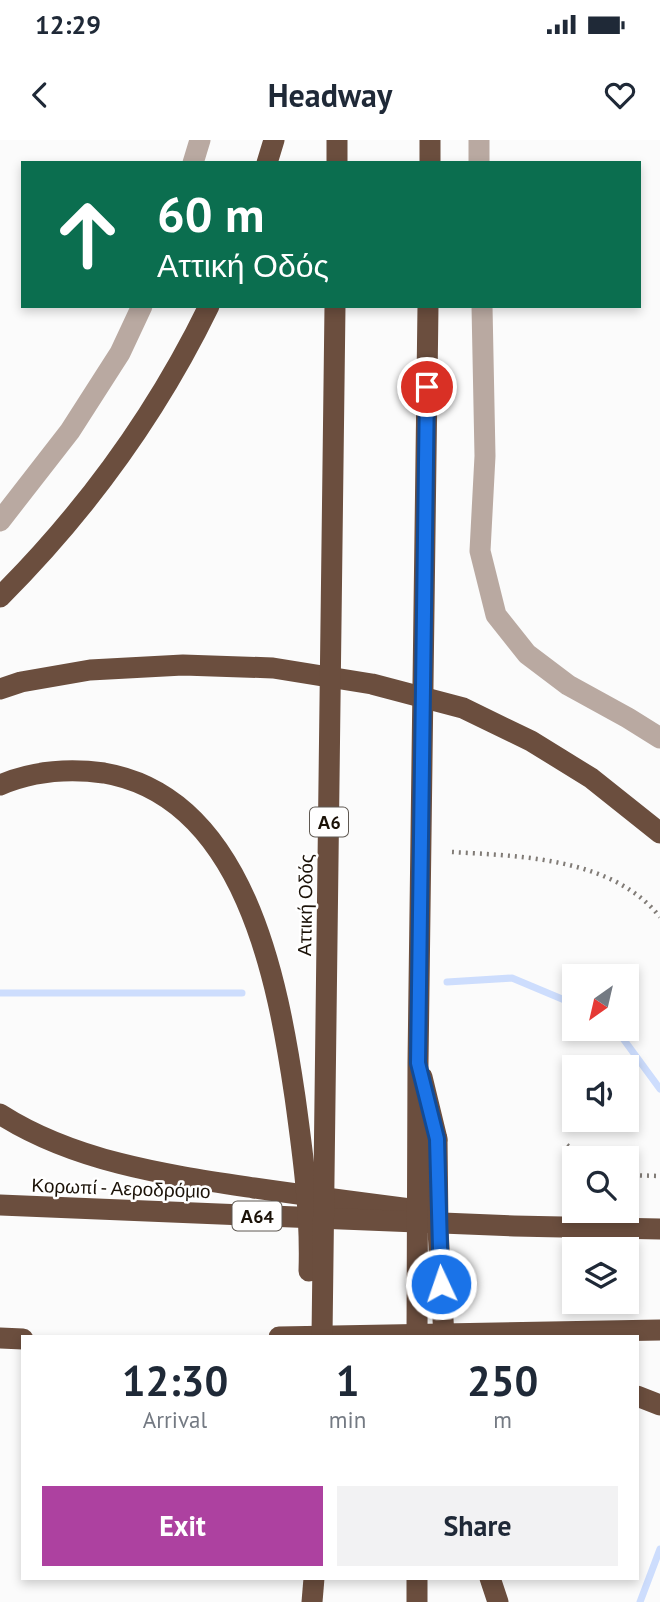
<!DOCTYPE html>
<html lang="en">
<head>
<meta charset="utf-8">
<style>
	:root { --surface:#fff; --page:#f2f2f3; --text:#1f2937; --muted:#747a83; --accent:#ad41a0 }
	body { margin:0; font-family:"PT Sans",sans-serif; background:var(--page); color:var(--text); height:100vh; display:flex; flex-direction:column; font-size:26px; white-space:nowrap }
	* { box-sizing:border-box; margin:0 }
	p { font-size:23px; color:var(--muted) }
	.icon { flex:none; width:38px; height:38px; fill:none; stroke:currentColor; stroke-width:2; stroke-linecap:round; stroke-linejoin:round }
	.map { position:relative; flex:1; overflow:hidden }
	.panel { position:absolute; left:21px; top:1195px; width:618px; height:245px; display:flex; flex-direction:column; background:var(--surface); border-radius:0px; box-shadow:0 4px 10px #0003 }
	.panel>* { flex:none }
	.top-card { position:absolute; left:21px; top:21px; width:620px; height:147px; border-radius:0px; box-shadow:0 4px 10px #0003; background:#0b6e4f; color:#fff; overflow:hidden }
	.needle { width:46px; rotate:214deg }
	.controls { position:absolute; left:562px; top:824px; display:grid; gap:14px }
	.controls a { display:grid; place-items:center; width:77px; height:77px; border-radius:0px; background:var(--surface); box-shadow:0 4px 10px #0003; font-size:35px }
	.pin { position:absolute; display:grid; place-items:center; width:60px; height:60px; color:#fff; margin:-30px; border:4px solid #fff; border-radius:50%; box-shadow:0 2px 7px #0007 }
	.me { position:absolute; width:77px; margin:-38px; rotate:357deg; stroke-linejoin:round; filter:drop-shadow(0 0 5px #0008) }
	.turn { display:flex; align-items:center; gap:24px; height:147px; padding:0 21px; font-size:32px }
	.turn .icon { width:91px; height:91px; stroke-width:2.5 }
	.turn b { display:block; font-size:49px; line-height:60px }
	.eta { display:flex; justify-content:space-evenly; align-items:center; height:119px; text-align:center }
	.eta b { font-size:42px; font-weight:700; line-height:49px }
	.button { display:flex; gap:14px; margin-top:auto; padding:14px 21px }
	.button a { flex:1; height:80px; border-radius:0px; background:var(--accent); color:#fff; font-size:28px; font-weight:700; line-height:80px; text-align:center }
	.button a+a { background:var(--page); color:var(--text) }
	.status { display:flex; justify-content:space-between; align-items:center; height:49px; padding:0 35px; background:var(--surface); direction:ltr }
	.status svg { height:19px; fill:currentColor }
	header { display:flex; justify-content:space-between; align-items:center; height:91px; padding:0 21px; background:var(--surface); font-size:32px; font-weight:700 }
	.map>svg:first-child { display:block }
	.lines { fill:none; stroke-linecap:round; stroke-linejoin:round }
	.stream { stroke:#cdddfd; stroke-width:7 }
	.path { stroke:#807b76; stroke-width:4.5; stroke-dasharray:2 5; stroke-linecap:butt }
	.street { stroke:#b9a9a1; stroke-width:21 }
	.highway { stroke:#6b4e3e; stroke-width:21 }
	.highway-bridge { stroke:#6b4e3e; stroke-width:21 }
	.route-casing { stroke:#114b97; stroke-width:18 }
	.route { stroke:#1a73e8; stroke-width:12 }
	.labels { text-anchor:middle; dominant-baseline:central; stroke-width:5; stroke-linejoin:round; paint-order:stroke }
	.shield { fill:#fff; stroke:#5f5952; stroke-width:2 }
	.shield-label { font-size:18px; font-weight:bold; fill:#1b1208 }
	.street-label { font-size:19px; fill:#1b1208; stroke:#fff }
</style>
</head>
<body>
<div class="status"><b>12:29</b><svg viewBox="0 0 49 12"><path d="M0 12V9h3v3zM5 12V6h3v6zM10 12V3h3v9zM15 12V0h3v12zM26 1h20v11H26zM47 4h2v5h-2z"/></svg></div>
<header><svg class="icon" aria-label="back" viewBox="0 0 24 24"><path d="M15 5l-7 7 7 7"/></svg>Headway<svg class="icon" aria-label="heart" viewBox="0 0 24 24"><path d="M12 20l-8-8c-3-5 5-10 8-4 3-6 11-1 8 4z"/></svg></header>
<div class="map">
<svg width="660" height="1462" viewBox="0 0 660 1462">
	<rect width="100%" height="100%" fill="#fbfbfb"/>
	<g class="lines">
		<g class="stream">
			<polyline points="447,842 512,838 574,864"/>
			<polyline points="0,853 242,853"/>
			<polyline points="616,889 660,949"/>
			<polyline points="640,1462 660,1409"/>
		</g>
		<g class="path">
			<path d="M452,712C521,716 613,718 660,777"/>
			<polyline points="567,1005 586,1018"/>
			<polyline points="626,1035 660,1036"/>
		</g>
		<g class="street">
			<polyline points="193,23 200,0"/>
			<polyline points="479,23 479,0"/>
			<polyline points="482,166 485,316 480,411 496,475 527,514 568,545 628,578 660,598"/>
			<polyline points="0,381 70,291 120,213 142,166"/>
		</g>
		<g class="highway">
			<polyline points="267,23 274,0"/>
			<polyline points="337,23 337,0"/>
			<polyline points="430,23 430,0"/>
			<path d="M0,457C85,372 156,275 209,166"/>
			<polyline points="0,549 21,542 90,530 183,525 273,528 372,544 463,568 531,601 591,638 660,693"/>
			<polyline points="422,937 437,999"/>
			<path d="M0,974C75,1022 168,1035 254,1048C309,1056 363,1063 418,1070"/>
			<polyline points="0,1065 514,1086 660,1089"/>
			<polyline points="279,1197 660,1190"/>
			<polyline points="0,1198 23,1199"/>
			<polyline points="637,1256 660,1265"/>
			<polyline points="417,1438 417,1462"/>
			<polyline points="490,1438 498,1462"/>
			<polyline points="312,1462 314,1438"/>
		</g>
		<g class="highway-bridge">
			<path d="M0,645C33,631 68,628 104,633C245,657 278,841 295,957C303,1015 311,1073 309,1131"/>
			<polyline points="437,999 438,1090 444,1197"/>
			<polyline points="322,1197 335,166"/>
			<polyline points="417,1197 418,923 428,166"/>
		</g>
	</g>
	<g class="lines">
		<g class="route-casing">
			<polyline id="route" points="427,247 418,923 437,999 441,1144"/>
		</g>
		<use href="#route" class="route"/>
	</g>
	<g class="labels">
		<g class="shield">
			<rect x="310" y="667.5" width="38" height="29" rx="5"/>
			<rect x="232.5" y="1061.5" width="49" height="29" rx="5"/>
		</g>
		<g class="shield-label">
			<text x="329" y="682">Α6</text>
			<text x="257" y="1076">Α64</text>
		</g>
		<g class="street-label">
			<text transform="translate(305 765) rotate(-89)">Αττική Οδός</text>
			<text transform="translate(121 1048) rotate(2)">Κορωπί - Αεροδρόμιο</text>
		</g>
	</g>
</svg>
<div class="controls">
<a><svg class="needle" viewBox="-14 -14 28 28"><path d="M0-13l5 13h-10z" fill="#e53935"/><path d="M0 13l5-13h-10z" fill="#747a83"/></svg></a>
<a><svg class="icon" aria-label="sound" viewBox="0 0 24 24"><path d="M4 9h4l5-4v14l-5-4H4zM17 9q2 3 0 6"/></svg></a>
<a><svg class="icon" aria-label="search" viewBox="0 0 24 24"><circle cx="10" cy="10" r="6"/><path d="M15 15l6 6"/></svg></a>
<a><svg class="icon" aria-label="layers" viewBox="0 0 24 24"><path d="M12 4l9 5-9 5-9-5zM3 14l9 5 9-5"/></svg></a>
</div>
<div class="pin" style="left:427px;top:247px;background:#d93025"><svg class="icon" aria-label="arrive" viewBox="0 0 24 24"><path d="M6 21V4h12l-3 4 3 4H6"/></svg></div>
<svg class="me" style="left:441px;top:1144px" viewBox="-20 -20 40 40"><circle r="17" fill="#1a73e8" stroke="#fff" stroke-width="3"/><path d="M0-11L8 9 0 5-8 9z" fill="#fff"/></svg>
<div class="top-card">
<div class="turn"><svg class="icon" aria-label="ahead" viewBox="0 0 24 24"><path d="M12 20V5M6 11l6-6 6 6"/></svg><div><b>60 m</b>Αττική Οδός</div></div>
</div>
<section class="panel">
<div class="eta">
<div><b>12:30</b><p>Arrival</p></div>
<div><b>1</b><p>min</p></div>
<div><b>250</b><p>m</p></div>
</div>
<div class="button"><a>Exit</a><a>Share</a></div>
</section>
</div>
</body>
</html>
